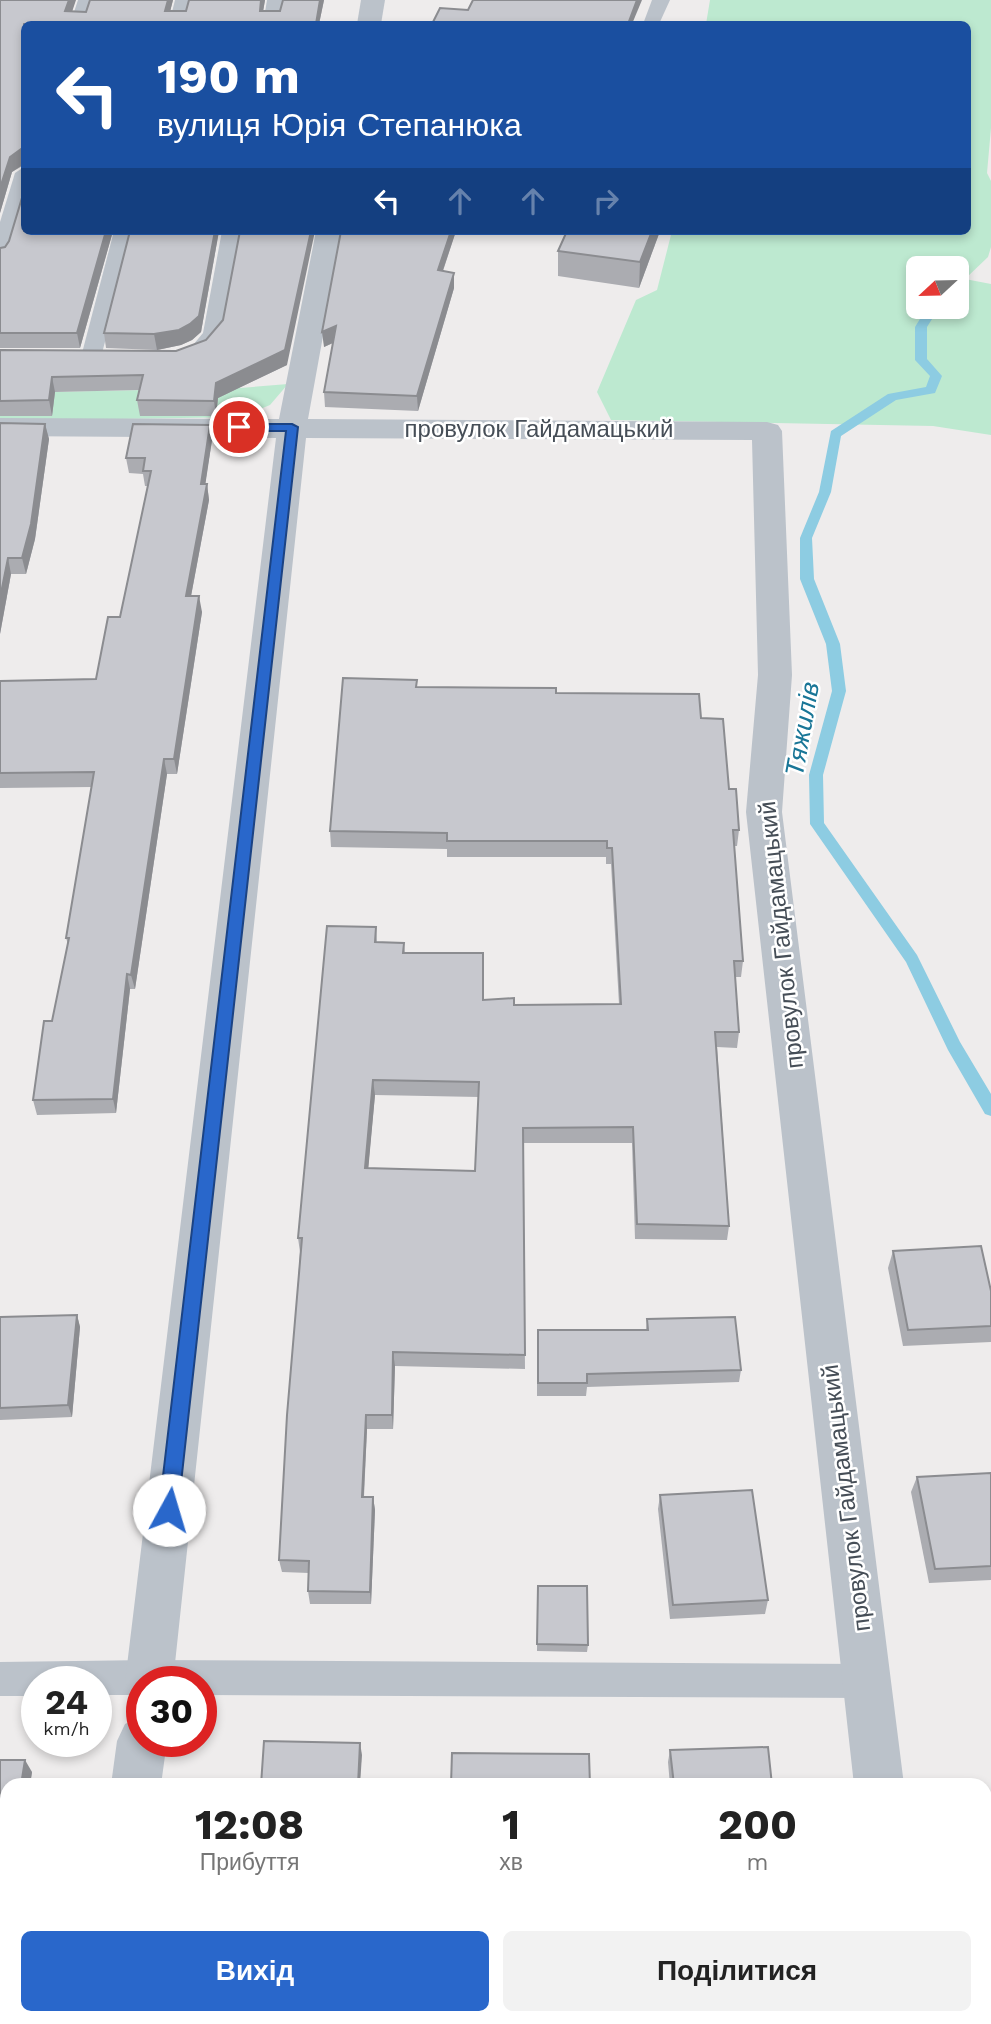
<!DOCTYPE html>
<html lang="uk">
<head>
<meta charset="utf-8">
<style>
	:root { --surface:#fff; --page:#f2f2f2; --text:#222; --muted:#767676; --accent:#2967cb }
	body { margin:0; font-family:"Work Sans",sans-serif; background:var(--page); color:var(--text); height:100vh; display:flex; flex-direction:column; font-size:26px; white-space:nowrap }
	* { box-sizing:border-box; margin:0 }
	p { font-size:23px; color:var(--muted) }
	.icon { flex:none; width:38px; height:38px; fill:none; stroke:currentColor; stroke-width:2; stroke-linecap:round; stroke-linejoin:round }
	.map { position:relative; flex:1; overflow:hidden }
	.panel { position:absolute; left:0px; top:1778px; width:992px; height:247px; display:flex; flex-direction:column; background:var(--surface); border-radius:21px 21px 0 0; box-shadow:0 4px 10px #0003 }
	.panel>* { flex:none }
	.banner { position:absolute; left:21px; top:21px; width:950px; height:214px; border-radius:10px; box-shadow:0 4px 10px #0003; background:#1a4fa0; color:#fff; overflow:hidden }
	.needle { width:46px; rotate:248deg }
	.fabs { position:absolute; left:906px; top:256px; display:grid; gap:14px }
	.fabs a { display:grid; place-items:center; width:63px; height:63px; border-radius:10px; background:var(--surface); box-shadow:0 4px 10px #0003; font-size:35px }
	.speed { position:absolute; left:21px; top:1666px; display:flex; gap:14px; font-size:35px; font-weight:700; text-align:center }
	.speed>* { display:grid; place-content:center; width:91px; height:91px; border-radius:50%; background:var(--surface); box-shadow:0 4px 10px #0003; line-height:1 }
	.speed small { font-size:18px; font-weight:400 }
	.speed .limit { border:10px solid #d22; background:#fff; color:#111 }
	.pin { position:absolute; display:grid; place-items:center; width:60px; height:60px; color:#fff; margin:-30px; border:4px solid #fff; border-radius:50%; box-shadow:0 2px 7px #0007 }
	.me { position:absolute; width:77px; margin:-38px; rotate:6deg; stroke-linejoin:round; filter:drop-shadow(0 0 5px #0008) }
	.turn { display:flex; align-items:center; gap:24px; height:147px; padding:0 21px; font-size:32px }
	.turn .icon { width:91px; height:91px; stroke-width:2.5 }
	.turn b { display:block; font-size:49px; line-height:60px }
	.lanes { display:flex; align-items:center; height:66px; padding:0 21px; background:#0003; justify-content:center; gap:35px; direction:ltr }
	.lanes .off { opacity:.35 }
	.eta { display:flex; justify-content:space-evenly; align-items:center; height:119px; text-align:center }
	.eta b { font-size:42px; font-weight:700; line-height:49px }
	.cta { display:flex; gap:14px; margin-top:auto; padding:14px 21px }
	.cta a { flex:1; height:80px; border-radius:10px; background:var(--accent); color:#fff; font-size:28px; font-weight:700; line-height:80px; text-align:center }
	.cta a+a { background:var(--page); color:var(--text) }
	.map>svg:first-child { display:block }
	.green { fill:#bde9d0; fill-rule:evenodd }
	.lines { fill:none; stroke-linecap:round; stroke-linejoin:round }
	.stream { fill:#8dcce2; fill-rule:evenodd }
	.lane { fill:#bbc2ca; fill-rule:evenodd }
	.street { fill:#bbc2ca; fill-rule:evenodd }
	.wall { fill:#abacb1; fill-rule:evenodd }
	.shaded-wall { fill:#8b8c90 }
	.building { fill:#c7c8ce; stroke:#8b8c90; stroke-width:2; fill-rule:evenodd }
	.route { fill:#2967cb; stroke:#1b4384; stroke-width:2 }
	.labels { text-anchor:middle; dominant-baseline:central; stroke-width:5; stroke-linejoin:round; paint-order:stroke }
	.street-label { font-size:24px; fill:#464e57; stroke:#fff }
	.water-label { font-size:26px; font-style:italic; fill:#197697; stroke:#fff }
</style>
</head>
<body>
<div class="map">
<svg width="991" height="2024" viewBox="0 0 991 2024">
	<rect width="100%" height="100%" fill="#eeecec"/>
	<g class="green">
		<path d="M710,0H991V128L987,173L991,181V247L988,257L965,279L991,284V435L933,426L611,420L597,392L636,300L657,290L672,231H968V24H706ZM919,268H957V306H919Z"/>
		<polygon points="288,384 270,405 241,417 0,421 0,393 240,388"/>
	</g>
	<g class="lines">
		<polygon class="stream" points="928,306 939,308 927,327 927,359 942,376 935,393 896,400 841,436 831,492 812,538 814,579 840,644 846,691 823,775 824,823 917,955 960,1042 991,1094 991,1116 985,1114 948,1050 906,962 810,824 809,775 832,691 826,644 800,579 800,538 819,492 831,431 888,394 926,387 930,376 915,360 915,327"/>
		<g class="lane">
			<polygon points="78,0 96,0 87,24 70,24"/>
			<polygon points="175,0 193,0 186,24 169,24"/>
			<polygon points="267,0 285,0 280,24 263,24"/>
			<polygon points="652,0 670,0 659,24 643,24"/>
			<polygon points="24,167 24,205 10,256 7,260 0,262 0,222 15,173"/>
			<polygon points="114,231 134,231 101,357 98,361 84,361 81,357"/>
			<polygon points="222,231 242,231 223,334 207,353 184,361 177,359 174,355 177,351 193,345 203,333"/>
			<polygon points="150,1660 868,1664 880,1669 886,1681 880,1693 868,1698 201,1695 201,1682 142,1682 142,1695 96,1695 96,1682 37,1682 37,1696 0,1696 0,1662"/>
		</g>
		<g class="street">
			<polygon points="361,0 385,0 381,24 357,24"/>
			<polygon points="316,231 342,231 308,419 767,422 778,425 782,431 792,675 782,812 904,1785 854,1785 746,812 758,675 752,440 306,438 173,1682 142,1682 142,1703 132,1699 125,1682 276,438 0,436 0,418 279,419"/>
			<polygon points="142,1716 142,1741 167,1741 161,1785 111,1785 117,1741 125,1724"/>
			<rect x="81" y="2018" width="54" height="6"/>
			<rect x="878" y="2018" width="54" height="6"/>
		</g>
	</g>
	<g class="wall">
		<polygon points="0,0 72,11 86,12 90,0 173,0 170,11 186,11 265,0 263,11 280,11 283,0 324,0 319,24 24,24 113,231 80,348 0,348 0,248 5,247 9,241 24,191 24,165 12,172 0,213"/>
		<polygon points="130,231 219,231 201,332 192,340 181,345 157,350 106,348 104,333"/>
		<polygon points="341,231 456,231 443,271 454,273 454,288 418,411 325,407 324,392 333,343 324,347"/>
		<polygon points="660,231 639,288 558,276 558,251"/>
		<polygon points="0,350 287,365 218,398 216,416 140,416 137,400 139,390 55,392 52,416 0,416"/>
		<polygon points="0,423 45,424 49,439 35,539 26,574 11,574 0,634"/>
		<polygon points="210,425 212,440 205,484 207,484 209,500 191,596 202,612 177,774 167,774 135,989 130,989 116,1113 37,1115 33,1100 52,1021 68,944 66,938 92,787 0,788 0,681 96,679 120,617 148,486 145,486 143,474 129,473 126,458"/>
		<path d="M417,687L556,693L701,718L729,789L739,830L737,846H734L743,961L741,977H735L739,1032L737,1048L717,1047L729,1226L727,1240L635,1239L632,1143H523L525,1369L395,1366L393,1429H367L364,1497H373L375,1510L371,1604H310L308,1591L309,1573L282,1572L279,1560L300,1252L298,1238L376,927L377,942L404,943L405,953L483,1000L514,1005L619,1004L611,864H606V857H447V849L331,847L330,831ZM375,1095L479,1097L475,1171L368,1168Z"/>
		<polygon points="893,1251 991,1291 991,1342 903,1346 888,1268"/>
		<polygon points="77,1315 80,1327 72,1417 0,1420 0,1317"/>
		<polygon points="647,1319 741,1370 739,1382 587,1387 586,1396 537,1396 537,1343 646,1330"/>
		<polygon points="991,1473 991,1580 929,1583 911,1492 917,1477"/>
		<polygon points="660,1495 768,1600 765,1614 670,1619 658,1509"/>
		<polygon points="538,1586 588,1645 587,1652 537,1651"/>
		<polygon points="670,1750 772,1785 670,1785 668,1762"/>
		<polygon points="0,1760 32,1772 30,1785 7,1785 7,1865 0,1865"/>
		<polygon points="985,1939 991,1939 991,2024 988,2024 988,2019 955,2019 954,2018 985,2018"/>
		<rect x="699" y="2018" width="100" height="6"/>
	</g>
	<g class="shaded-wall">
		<polygon points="69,0 76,0 68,24 65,11"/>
		<polygon points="168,0 173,0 167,24 165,11"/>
		<polygon points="261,0 265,0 261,24 260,11"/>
		<polygon points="320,0 324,0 319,24 316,24"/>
		<polygon points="637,0 642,0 632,24 628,24"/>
		<polygon points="21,149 24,164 12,172 0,213 0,188 10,157"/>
		<polygon points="106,231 113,231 80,348 77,333"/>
		<polygon points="215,231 219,231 201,332 192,340 181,345 157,350 154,334"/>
		<polygon points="311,231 315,231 287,365 218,398 216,416 214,401 216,383"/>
		<polygon points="451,231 456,231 438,285 438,270"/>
		<polygon points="652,231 660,231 639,288 640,262"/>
		<polygon points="454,273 454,288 418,411 417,396"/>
		<polygon points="336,326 337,341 324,347 322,332"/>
		<polygon points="52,377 55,392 52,416 49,400"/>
		<polygon points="45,424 49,439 35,539 26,574 22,558"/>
		<polygon points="210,425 212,440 203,500 201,484"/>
		<polygon points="207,484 209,500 188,612 186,596"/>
		<polygon points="8,558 11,574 0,634 0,598"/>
		<polygon points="199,596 202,612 177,774 174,759"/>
		<polygon points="164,759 167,774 135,989 131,975"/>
		<polygon points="127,974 130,989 116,1113 113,1099"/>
		<polygon points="373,1080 375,1095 367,1183 365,1168"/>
		<polygon points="77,1315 80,1327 72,1417 68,1405"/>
		<polygon points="393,1352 395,1366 393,1429 392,1415"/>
		<polygon points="366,1415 367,1429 363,1510 362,1497"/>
		<polygon points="373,1497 375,1510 371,1604 370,1592"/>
		<polygon points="360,1743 362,1755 360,1785 358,1785"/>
		<polygon points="25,1760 32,1772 30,1785 21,1785"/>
	</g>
	<g class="building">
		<polygon points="0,0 69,0 65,11 86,12 90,0 168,0 165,11 186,11 189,0 261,0 260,11 280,11 283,0 320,0 316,24 24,24 24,231 106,231 77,333 0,333 0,248 5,247 9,241 24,191 24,152 21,149 10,157 0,188"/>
		<polygon points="473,0 637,0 628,24 432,24 440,8 468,10"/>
		<polygon points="130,231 215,231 199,316 190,324 179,330 154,334 104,333"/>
		<polygon points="240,231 311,231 285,350 216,383 214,401 137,400 143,375 52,377 49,400 0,401 0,350 176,351 206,340 223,320"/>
		<polygon points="341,231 451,231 438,270 454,273 417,396 324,392 336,326 322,332"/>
		<polygon points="567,231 652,231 640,262 558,251"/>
		<polygon points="0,423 45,424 31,524 22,558 8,558 0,598"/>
		<polygon points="133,424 210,425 201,484 207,484 186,596 199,596 174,759 164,759 131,975 127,974 113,1099 33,1100 44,1021 52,1021 69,938 66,938 94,772 0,773 0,681 96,679 108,617 120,617 151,471 143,471 145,458 126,458"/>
		<path d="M343,678L417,680L416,687L556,688V693L699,694L701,718L723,719L729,789H736L739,830H733L743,961H734L739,1032H715L729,1226L637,1224L633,1127L523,1128L525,1355L393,1352L392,1415H366L362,1497H373L370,1592L308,1591L309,1561L279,1560L287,1415L302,1238H298L327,926L376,927L375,942L404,943L403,953H483V1000L514,998V1005L621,1004L612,848H607V841H447V833L330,831ZM373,1080L479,1082L475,1171L365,1168Z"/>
		<polygon points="981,1246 991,1291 991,1326 908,1330 893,1251"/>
		<polygon points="77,1315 68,1405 0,1408 0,1317"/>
		<polygon points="735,1317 741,1370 587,1374 587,1383 538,1383 538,1330 648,1330 647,1319"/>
		<polygon points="991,1473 991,1566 935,1569 917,1477"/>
		<polygon points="752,1490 768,1600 673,1605 660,1495"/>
		<polygon points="538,1586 587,1586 588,1645 537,1644"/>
		<polygon points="264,1741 360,1743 358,1785 261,1785"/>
		<polygon points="768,1747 772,1785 674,1785 670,1750"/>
		<polygon points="452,1753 589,1754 590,1785 451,1785"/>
		<polygon points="0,1760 25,1760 21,1785 7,1785 7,1841 5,1854 0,1854"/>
		<rect x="985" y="1939" width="6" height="72"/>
		<polygon points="242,2018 345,2018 345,2024 241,2024"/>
		<rect x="520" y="2018" width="89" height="6"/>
		<polygon points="702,2018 799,2018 799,2024 703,2024"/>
	</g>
	<polygon class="route" points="292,424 298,427 178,1510 175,1517 169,1519 162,1517 159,1510 286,431 239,431 233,427 239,424"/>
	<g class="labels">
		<g class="street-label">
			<text x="539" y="429">провулок Гайдамацький</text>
			<text transform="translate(781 935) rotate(-96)">провулок Гайдамацький</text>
			<text transform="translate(846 1498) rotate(-97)">провулок Гайдамацький</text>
		</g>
		<g class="water-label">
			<text transform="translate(802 729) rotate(-80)">Тяжилів</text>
		</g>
	</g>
</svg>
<div class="fabs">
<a><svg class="needle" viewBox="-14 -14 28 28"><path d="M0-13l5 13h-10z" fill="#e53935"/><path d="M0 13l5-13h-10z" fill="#767676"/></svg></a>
</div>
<div class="speed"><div>24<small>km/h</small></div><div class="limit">30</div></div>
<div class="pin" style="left:239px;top:427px;background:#d93025"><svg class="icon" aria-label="arrive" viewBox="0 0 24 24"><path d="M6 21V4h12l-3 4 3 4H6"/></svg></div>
<svg class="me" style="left:169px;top:1510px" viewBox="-20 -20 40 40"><circle r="19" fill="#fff"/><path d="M0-13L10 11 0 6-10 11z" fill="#2967cb"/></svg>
<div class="banner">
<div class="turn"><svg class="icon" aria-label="left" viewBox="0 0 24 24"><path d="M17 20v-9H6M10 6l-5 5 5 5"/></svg><div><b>190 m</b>вулиця Юрія Степанюка</div></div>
<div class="lanes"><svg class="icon" aria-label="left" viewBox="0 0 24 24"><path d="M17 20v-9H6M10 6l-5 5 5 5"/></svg><svg class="icon off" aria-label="ahead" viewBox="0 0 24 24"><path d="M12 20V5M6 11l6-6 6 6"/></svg><svg class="icon off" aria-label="ahead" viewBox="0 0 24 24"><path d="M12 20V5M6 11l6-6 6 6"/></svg><svg class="icon off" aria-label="right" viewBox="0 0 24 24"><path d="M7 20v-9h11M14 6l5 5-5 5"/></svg></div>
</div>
<section class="panel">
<div class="eta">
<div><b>12:08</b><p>Прибуття</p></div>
<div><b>1</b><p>хв</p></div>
<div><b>200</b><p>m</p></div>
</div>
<div class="cta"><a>Вихід</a><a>Поділитися</a></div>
</section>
</div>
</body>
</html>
